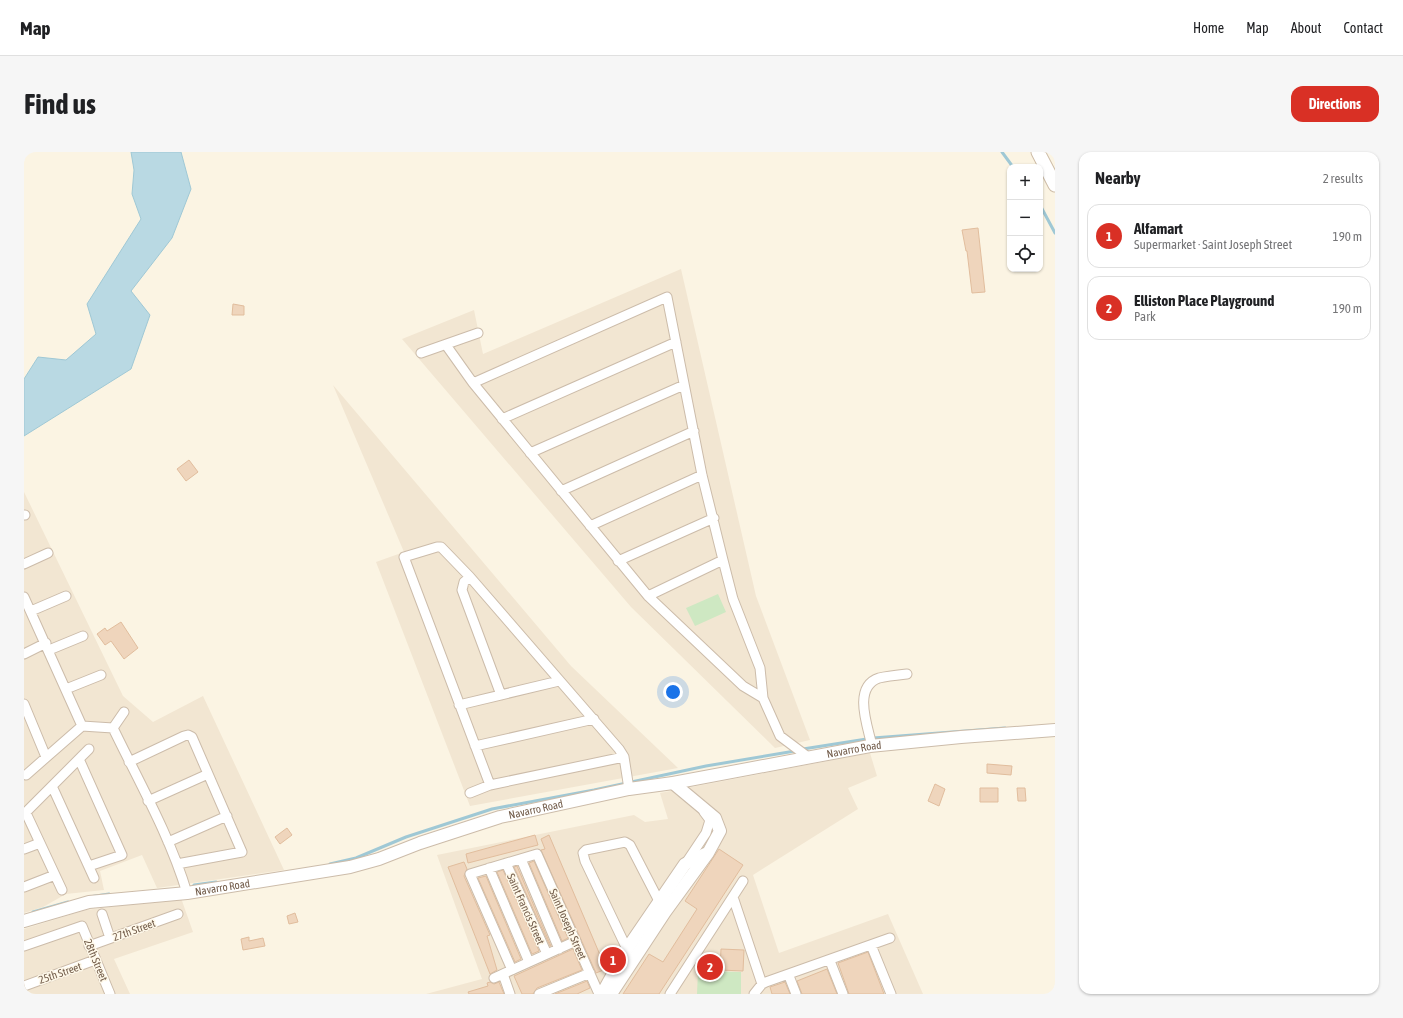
<!DOCTYPE html>
<html lang="en">
<head>
<meta charset="utf-8">
<style>
	:root { --surface:#fff; --page:#f6f6f6; --text:#202124; --muted:#757577; --line:#e0e0e0; --accent:#d93025 }
	body { margin:0; font-family:"Asap Condensed",sans-serif; background:var(--page); color:var(--text) }
	.controls { position:absolute; right:12px; top:12px; display:grid; overflow:hidden; border-radius:8px; box-shadow:0 1px 3px #0004 }
	.controls button { width:36px; height:36px; display:grid; place-items:center; padding:0; border:0; border-bottom:1px solid var(--line); background:var(--surface); color:var(--text); font:20px sans-serif }
	.you { position:absolute; left:649px; top:540px; width:14px; height:14px; margin:-10px; border:3px solid #fff; border-radius:50%; background:#1a73e8; box-shadow:0 0 0 6px #1a73e833 }
	.badge { display:grid; place-items:center; width:26px; height:26px; border-radius:50%; background:var(--accent); color:#fff; font-size:13px; font-weight:700 }
	.pin { position:absolute; translate:-50% -50%; border:2px solid #fff; box-shadow:0 1px 4px #0006 }
	.list { margin:0; padding:0; list-style:none }
	h2 { display:flex; justify-content:space-between; align-items:center; height:52px; margin:0; padding:0 16px; font-size:17px }
	h2 small { font-size:13px; font-weight:400; color:var(--muted) }
	.list li { display:grid; grid-template-columns:26px 1fr auto; gap:12px; align-items:center; box-sizing:border-box; height:64px; margin:0 8px 8px; padding:0 8px; border:1px solid var(--line); border-radius:12px }
	.list b { display:block; font-size:15px; white-space:nowrap }
	.list p { margin:0; font-size:13px; white-space:nowrap; color:var(--muted) }
	.list em { font-size:13px; font-style:normal; color:var(--muted) }
	.icon { flex:none; width:22px; height:22px; fill:none; stroke:currentColor; stroke-width:2; stroke-linecap:round; stroke-linejoin:round }
	.map { position:relative; flex:none; width:1031px; height:842px; overflow:hidden; border-radius:12px }
	header { display:flex; align-items:center; gap:24px; box-sizing:border-box; height:56px; padding:0 20px; background:var(--surface); border-bottom:1px solid var(--line) }
	header strong { font-size:19px }
	nav { display:flex; gap:22px; margin-inline-start:auto; font-size:14px }
	.intro { display:flex; align-items:center; justify-content:space-between; box-sizing:border-box; height:96px; padding:0 24px }
	h1 { margin:0; font-size:28px }
	.button { padding:10px 18px; border-radius:12px; background:var(--accent); color:#fff; font-size:14px; font-weight:700 }
	main { display:flex; gap:24px; padding:0 24px }
	aside { flex:1; background:var(--surface); border-radius:12px; box-shadow:0 1px 3px #0004 }
	.map>svg:first-child { display:block }
</style>
</head>
<body>
<header>
<strong>Map</strong>
<nav><a>Home</a><a>Map</a><a>About</a><a>Contact</a></nav>
</header>
<div class="intro"><h1>Find us</h1><a class="button">Directions</a></div>
<main>
<div class="map">
<svg width="1031" height="842" viewBox="0 0 1031 842">
	<rect width="100%" height="100%" fill="#fbf4e3"/>
	<path fill="#f2e6d2" d="M657,117L732,444L786,588L751,596L607,455L378,187L450,158L459,202Z
		M309,233L547,514L654,616L446,654L352,410L380,400Z
		M0,340L99,544L129,570L179,544L260,718L133,736L118,703L76,719L80,738L42,742L19,755L0,761Z
		M846,601L853,624L824,636L834,657L729,723L755,801L864,762L899,842H402L458,827L413,703L610,663L621,670L644,667L636,641Z
		M157,746L169,780L90,807L106,842H0V777L62,758Z"/>
	<path fill="#cee8c2" d="M694,442L702,460L671,474L662,456Z
		M674,819L717,820V842H673Z"/>
	<path fill="#b9d9e3" stroke="#9fc8d5" d="M107,0H157L167,37L148,86L107,139L126,163L107,217L0,284V227L14,205L42,208L72,182L63,152L117,67L108,42L110,18Z"/>
	<g fill="none" stroke-linecap="round" stroke-linejoin="round">
		<path stroke="#9fc8d5" stroke-width="3" d="M978,0L989,15
			M1016,53L1031,81
			M779,597L849,586L981,576
			M306,712L332,706L382,685L468,657L570,638L682,614L771,599
			M170,733L192,730
			M65,745L85,742
			M9,760L44,750"/>
	</g>
	<path fill="#efd5bc" stroke="#e1bd9d" d="M954,76L961,140L948,141L943,99H942L938,78Z
		M209,152L220,154V163H208Z
		M165,308L174,320L162,329L153,317Z
		M97,470L114,496L100,507L87,489L81,493L73,482L81,476L83,479Z
		M963,612L988,614L987,623L963,621Z
		M911,632L921,637L915,654L904,649Z
		M956,636H974V650H956Z
		M993,636H1001L1002,649H994Z
		M263,676L268,683L256,692L251,685Z
		M511,683L514,693L444,711L442,702Z
		M525,683L582,817L572,821L517,698L521,697L517,687Z
		M695,697L719,713L635,842H599L625,802L639,810L673,757L661,749Z
		M510,709L544,786L538,789L505,711Z
		M440,710L443,717L440,724L466,783L463,784L473,818L466,822L424,715Z
		M493,714L527,794H526L490,715Z
		M479,718L515,799L508,802L473,720Z
		M462,724L497,807L491,810L454,726Z
		M271,761L274,770L265,772L263,764Z
		M225,785V789L239,786L241,794L219,798L217,787Z
		M549,797L558,818L513,836L509,842H498L490,824Z
		M697,797L720,798L719,819L696,818Z
		M844,800L860,842H825L814,811Z
		M803,817L813,842H778L773,829Z
		M563,829L566,836L553,842H531Z
		M466,830L470,832L475,830L480,842H445L444,840L464,834L463,831Z
		M761,830L766,842H748L746,835Z"/>
	<g fill="none" stroke-linecap="round" stroke-linejoin="round">
		<g stroke="#ccbcaa" stroke-width="11">
			<path id="minor" d="M422,193L449,231L624,444L719,534L739,546
				M397,201L454,181
				M449,231L643,145L678,323L699,408L709,447L736,516L739,546L756,584L784,605
				M478,267L652,190
				M506,301L660,233
				M537,339L670,279
				M0,363H1
				M566,374L678,323
				M594,409L690,366
				M0,412L24,401
				M446,425L440,430L438,438L477,543
				M624,444L699,408
				M0,445L58,574L89,576C115,630 146,684 163,741
				M7,459L42,444
				M25,498L59,484
				M0,502L22,491
				M42,537L77,523
				M0,552L22,605
				M435,553L535,529
				M89,576L100,560
				M451,594L570,567
				M848,594C844,575 828,535 855,526C864,524 874,523 883,522
				M55,607L98,703L65,714
				M105,610L160,584L164,583L168,585L218,700L153,712
				M2,623L58,574
				M466,633L380,405L413,395H417L446,425L595,597L600,605L605,637
				M28,634L70,726
				M446,641L466,633L600,605
				M124,649L184,622
				M2,661L38,738
				M0,662L65,597
				M144,690L203,664
				M0,697L16,691
				M497,707L535,797
				M482,711L523,802
				M662,711L682,681L686,668L680,660
				M465,716L505,810
				M0,735L31,723
				M709,745L738,832
				M78,762L86,786
				M847,793L867,842
				M0,794L58,774L86,842
				M65,794L154,762
				M603,797L561,709L559,701L562,698L601,690L606,693L637,753
				M806,809L819,842
				M488,818L446,722L513,702L575,842
				M479,822L486,842
				M765,824L772,842
				M470,826L552,789
				M0,834L71,808
				M515,842L566,821
				M646,842L719,729
				M730,842L738,832L742,830L866,786"/>
		</g>
		<g stroke="#ccbcaa" stroke-width="14">
			<g id="tertiary">
				<path id="s1" d="M0,769L65,750L163,741L326,715L355,707L396,691L476,665L605,637L649,631L846,594L937,585L1031,578"/>
				<path d="M578,842L603,797L661,712L681,702"/>
				<path d="M587,842L641,760L684,701L696,679L691,666L649,631"/>
			</g>
		</g>
		<g stroke="#cebda8" stroke-width="15">
			<path id="secondary" d="M1014,0L1031,33"/>
		</g>
		<use href="#minor" stroke="#fff" stroke-width="9"/>
		<use href="#tertiary" stroke="#fff" stroke-width="12"/>
		<use href="#secondary" stroke="#fff" stroke-width="13"/>
	</g>
	<g text-anchor="middle" dominant-baseline="central" stroke-width="3" stroke-linejoin="round" paint-order="stroke">
		<g font-size="11" fill="#725c4a" stroke="#fef8e9">
			<text stroke="none"><textPath href="#s1" startOffset="850">Navarro Road</textPath></text>
			<text stroke="none"><textPath href="#s1" startOffset="526">Navarro Road</textPath></text>
			<text stroke="none"><textPath href="#s1" startOffset="202">Navarro Road</textPath></text>
			<text transform="translate(502 757) rotate(66)">Saint Francis Street</text>
			<text transform="translate(544 772) rotate(66)">Saint Joseph Street</text>
			<text transform="translate(110 778) rotate(-20)">27th Street</text>
			<text transform="translate(72 808) rotate(67)">28th Street</text>
			<text transform="translate(36 821) rotate(-19)">25th Street</text>
		</g>
	</g>
</svg>
<div class="controls">
<button>+</button>
<button>−</button>
<button><svg class="icon" aria-label="locate" viewBox="0 0 24 24"><circle cx="12" cy="12" r="6"/><path d="M12 2v4M12 18v4M2 12h4M18 12h4"/></svg></button>
</div>
<div class="you"></div>
<div class="pin badge" style="left:589px;top:808px">1</div>
<div class="pin badge" style="left:686px;top:815px">2</div>
</div>
<aside>
<h2>Nearby<small>2 results</small></h2>
<ul class="list">
<li><span class="badge">1</span><div><b>Alfamart</b><p>Supermarket · Saint Joseph Street</p></div><em>190 m</em></li>
<li><span class="badge">2</span><div><b>Elliston Place Playground</b><p>Park</p></div><em>190 m</em></li>
</ul>
</aside>
</main>
</body>
</html>
